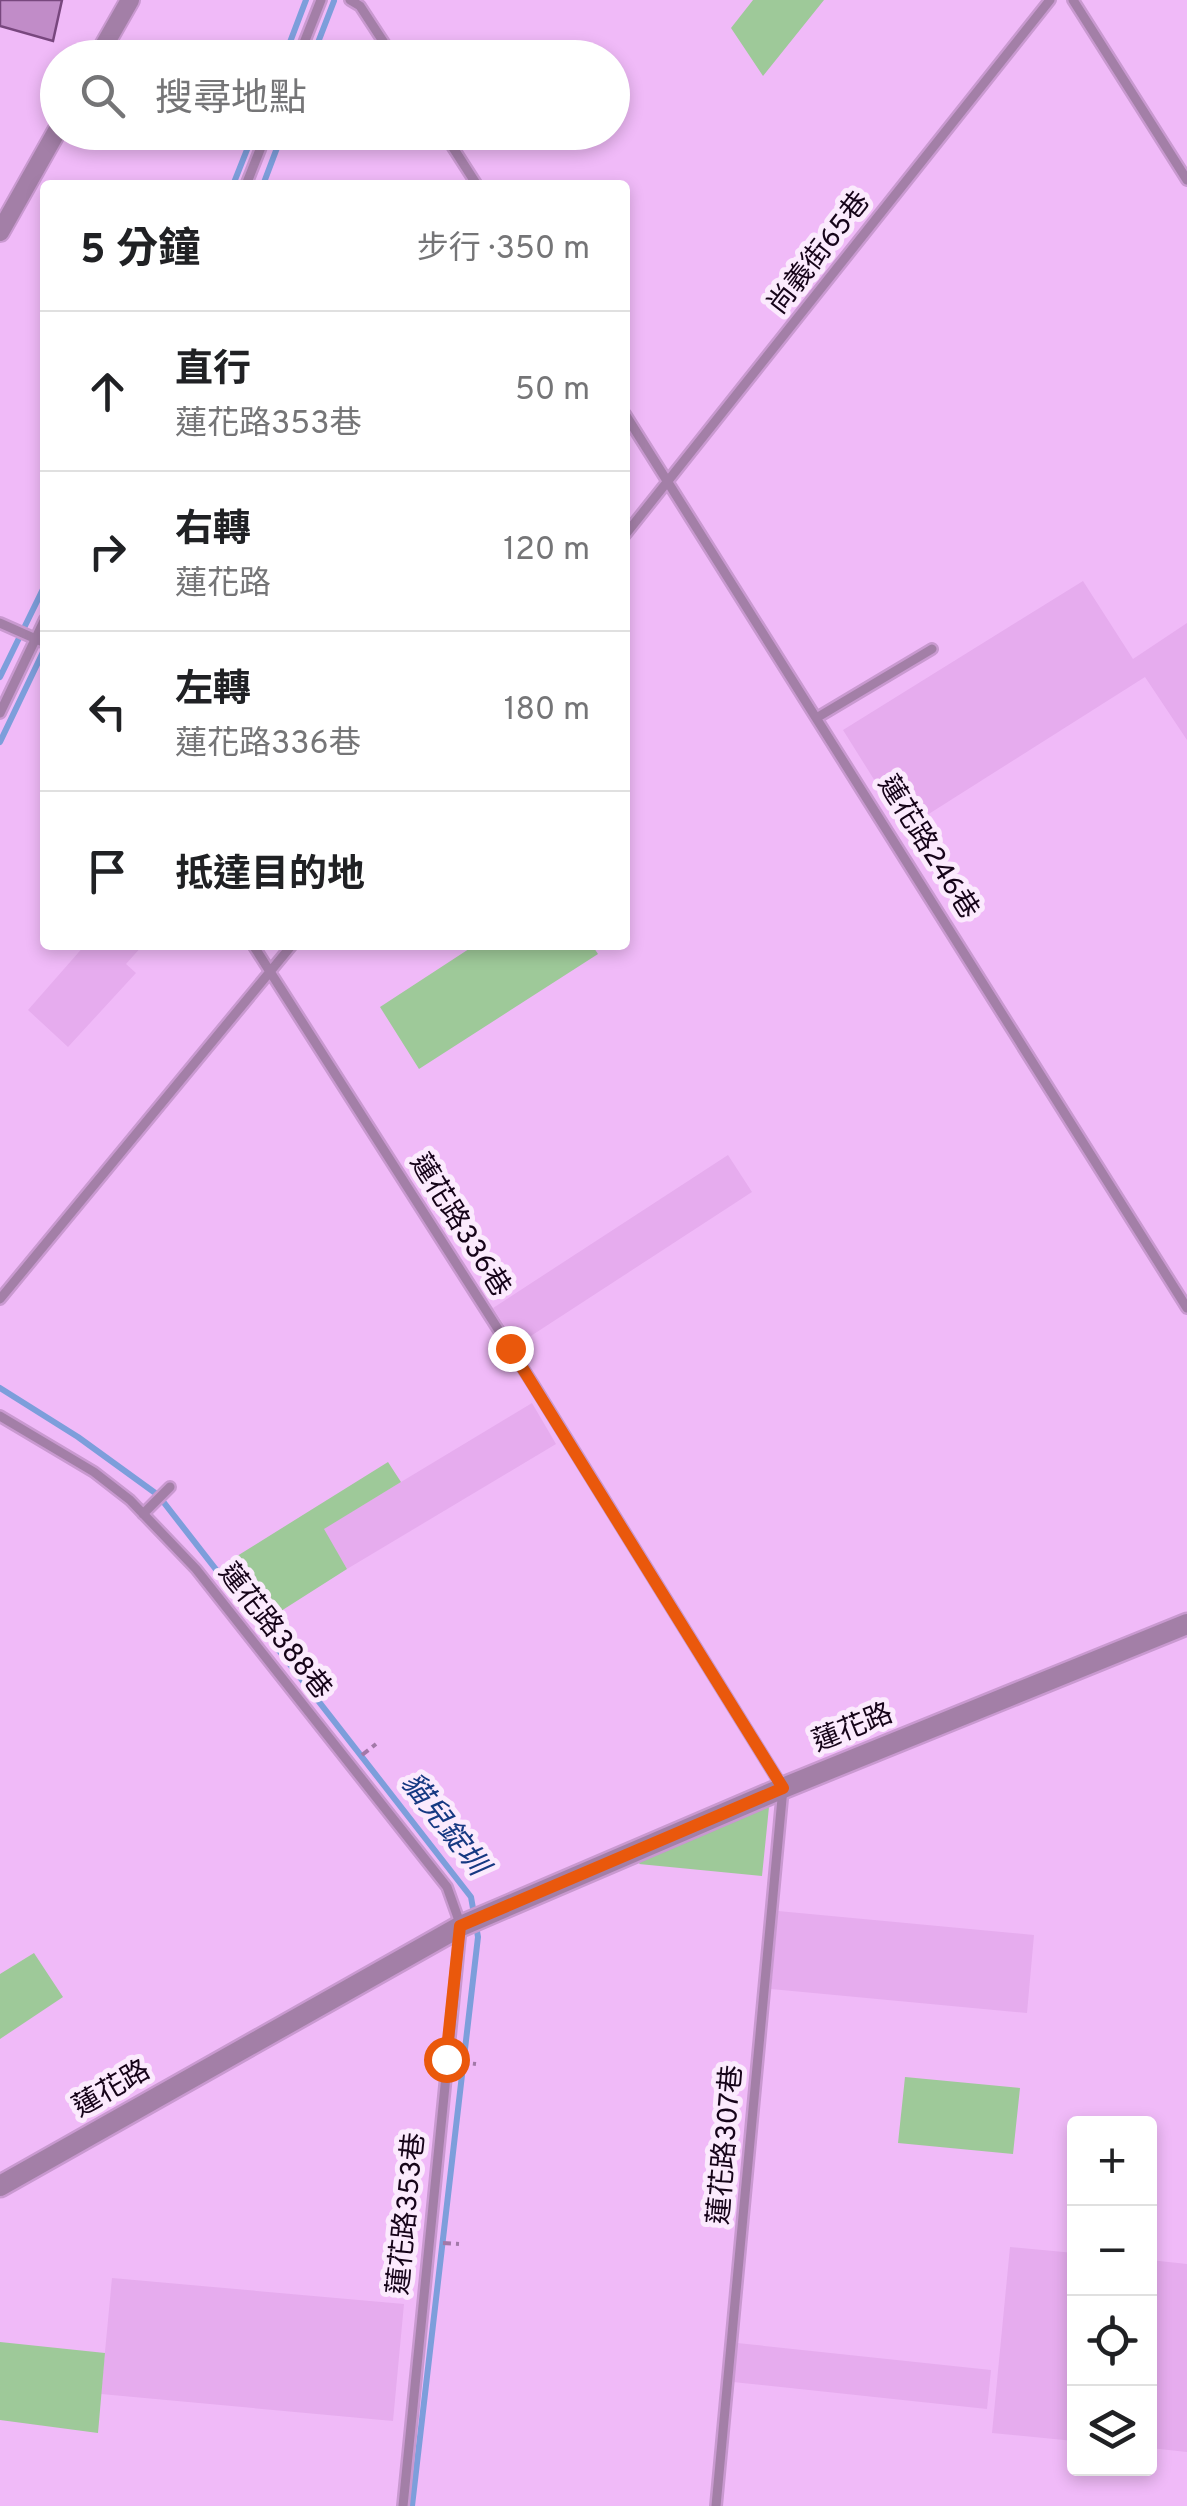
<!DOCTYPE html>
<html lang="zh-TW">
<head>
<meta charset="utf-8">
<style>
	:root { --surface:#fff; --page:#f2f2f2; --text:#202124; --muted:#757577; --line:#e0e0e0 }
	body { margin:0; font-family:Overpass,"Noto Sans TC",sans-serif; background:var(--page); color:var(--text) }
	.controls { position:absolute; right:30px; bottom:30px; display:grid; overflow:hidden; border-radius:10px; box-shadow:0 5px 15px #0003 }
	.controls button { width:90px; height:90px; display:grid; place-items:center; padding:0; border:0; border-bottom:2px solid var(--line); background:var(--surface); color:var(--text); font:50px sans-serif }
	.stop { position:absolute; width:30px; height:30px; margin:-22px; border:8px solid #ea580c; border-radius:50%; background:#fff }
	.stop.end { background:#ea580c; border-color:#fff; box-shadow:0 2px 10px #0008 }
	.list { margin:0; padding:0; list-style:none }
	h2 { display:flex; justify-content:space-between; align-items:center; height:130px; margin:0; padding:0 40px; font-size:42px }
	h2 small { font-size:32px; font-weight:400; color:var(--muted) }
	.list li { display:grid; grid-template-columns:65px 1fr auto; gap:30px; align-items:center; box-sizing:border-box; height:160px; padding:0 40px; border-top:2px solid var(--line) }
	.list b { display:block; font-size:38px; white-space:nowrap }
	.list p { margin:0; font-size:32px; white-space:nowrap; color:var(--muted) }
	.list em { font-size:32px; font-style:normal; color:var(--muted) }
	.icon { flex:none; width:55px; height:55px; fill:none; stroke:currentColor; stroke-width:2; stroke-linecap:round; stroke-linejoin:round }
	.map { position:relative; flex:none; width:1187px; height:2506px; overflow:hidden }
	.search { position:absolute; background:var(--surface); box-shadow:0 5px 15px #0003; left:40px; top:40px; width:590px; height:110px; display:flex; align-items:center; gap:25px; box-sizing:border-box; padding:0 35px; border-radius:55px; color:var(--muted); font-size:38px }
	.panel { position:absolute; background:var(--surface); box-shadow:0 5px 15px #0003; left:40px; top:180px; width:590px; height:770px; border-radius:10px }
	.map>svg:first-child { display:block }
</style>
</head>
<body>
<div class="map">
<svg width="1187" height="2506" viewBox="0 0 1187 2506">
	<rect width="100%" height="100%" fill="#f0baf8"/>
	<path fill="#e6acee" d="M1083,581L1133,659L1187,623V740L1145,677L905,829L843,730Z
		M85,945H143L126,964L136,973L68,1047L28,1010Z
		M728,1155L752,1192L517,1345L493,1308Z
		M532,1403L556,1444L347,1569L323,1529Z
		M778,1911L1034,1935L1027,2013L771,1989Z
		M1010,2247L1074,2253V2441L992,2433Z
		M1150,2260L1187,2264V2452L1150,2448Z
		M112,2278L404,2304L393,2421L101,2394Z
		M737,2343L991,2370L987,2409L733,2382Z"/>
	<path fill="#9ec999" d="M753,0H824L763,76L731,28Z
		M475,945H592L598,954L419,1069L380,1007Z
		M388,1462L401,1482L324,1529L347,1569L270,1618L229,1561Z
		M769,1807L762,1876L639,1864L644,1857Z
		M34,1953L63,1997L0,2039V1974Z
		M905,2077L1020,2088L1013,2154L898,2143Z
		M0,2342L105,2353L98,2433L0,2420Z"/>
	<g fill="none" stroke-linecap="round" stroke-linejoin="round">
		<path stroke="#7d9edb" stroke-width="6" d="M284,58L306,0
			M312,58L334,1
			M233,185L254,132
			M263,185L283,132
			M0,677L45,585
			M0,742L44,650
			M0,1388L78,1437L158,1495L471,1897L478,1937L412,2506"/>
	</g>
	<path fill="#c18cc8" stroke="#78477e" stroke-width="2.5" d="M0,0H62L53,41L0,26Z"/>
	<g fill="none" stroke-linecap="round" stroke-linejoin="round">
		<g stroke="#c999d0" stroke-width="14">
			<path id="service" d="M350,0L360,6L394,58
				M1073,0L1187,180
				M298,58L321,0
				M443,132L477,185
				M246,185L267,132
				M625,414L1187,1308
				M625,535L1050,0
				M0,623L45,643
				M0,713L45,619
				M818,717L932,649
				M253,945L533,1384L783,1788L716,2506
				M0,1299L292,945
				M0,1416L94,1472L130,1500L196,1569L447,1887L461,1926L403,2506
				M143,1514L170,1487"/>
		</g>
		<g stroke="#c999d0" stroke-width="22">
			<path id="minor" d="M97,58L130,0
				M0,232L58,129"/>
		</g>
		<g stroke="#c999d0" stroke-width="25">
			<path id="tertiary" d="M0,2186L461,1926L783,1788L1187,1624"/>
		</g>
		<path stroke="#a279a8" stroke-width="4" stroke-dasharray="8 5" stroke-linecap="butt" d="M232,1591L244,1584
			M291,1665L304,1657
			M362,1755L376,1744
			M460,2062L476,2064
			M443,2243L459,2244"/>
		<use href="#service" stroke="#a37fa7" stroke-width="9"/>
		<use href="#minor" stroke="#a37fa7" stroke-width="18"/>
		<use href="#tertiary" stroke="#a37fa7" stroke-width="20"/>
	</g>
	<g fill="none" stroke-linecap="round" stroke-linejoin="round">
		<path stroke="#ea580c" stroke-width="12" d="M446,2059L460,1926L783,1788L510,1348"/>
	</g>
	<g text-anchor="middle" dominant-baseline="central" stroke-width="10" stroke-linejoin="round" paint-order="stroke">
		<g font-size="28" fill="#160419" stroke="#fbeafd">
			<text transform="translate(820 254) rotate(-52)">尚義街65巷</text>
			<text transform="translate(927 848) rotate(58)">蓮花路246巷</text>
			<text transform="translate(459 1226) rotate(58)">蓮花路336巷</text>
			<text transform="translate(274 1632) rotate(52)">蓮花路388巷</text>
			<text transform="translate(853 1729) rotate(-22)">蓮花路</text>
			<text transform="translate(112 2090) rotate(-30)">蓮花路</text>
			<text transform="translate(727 2145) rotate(-85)">蓮花路307巷</text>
			<text transform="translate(408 2214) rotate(-84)">蓮花路353巷</text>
		</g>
		<g font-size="30" font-style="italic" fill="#163982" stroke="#fbeafd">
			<text transform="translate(443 1825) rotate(52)">貓兒錠圳</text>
		</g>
	</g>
</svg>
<div class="controls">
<button>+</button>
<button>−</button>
<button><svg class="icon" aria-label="locate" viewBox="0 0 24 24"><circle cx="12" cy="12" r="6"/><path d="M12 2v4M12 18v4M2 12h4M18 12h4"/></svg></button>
<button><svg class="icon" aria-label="layers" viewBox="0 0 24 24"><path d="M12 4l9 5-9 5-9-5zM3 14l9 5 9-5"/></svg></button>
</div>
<div class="stop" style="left:446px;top:2059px"></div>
<div class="stop end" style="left:510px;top:1348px"></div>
<div class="search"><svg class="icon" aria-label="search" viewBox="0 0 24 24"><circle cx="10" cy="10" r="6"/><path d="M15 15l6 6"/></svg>搜尋地點</div>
<section class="panel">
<h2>5 分鐘<small>步行 · 350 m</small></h2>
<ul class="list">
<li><svg class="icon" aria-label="ahead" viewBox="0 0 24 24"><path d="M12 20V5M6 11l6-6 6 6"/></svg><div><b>直行</b><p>蓮花路353巷</p></div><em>50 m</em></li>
<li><svg class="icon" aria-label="right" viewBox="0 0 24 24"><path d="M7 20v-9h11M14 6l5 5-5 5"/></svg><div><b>右轉</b><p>蓮花路</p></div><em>120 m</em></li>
<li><svg class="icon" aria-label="left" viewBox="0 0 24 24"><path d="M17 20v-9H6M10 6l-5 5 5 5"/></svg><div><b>左轉</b><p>蓮花路336巷</p></div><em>180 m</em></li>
<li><svg class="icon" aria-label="arrive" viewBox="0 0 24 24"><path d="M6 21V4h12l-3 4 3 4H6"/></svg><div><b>抵達目的地</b></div></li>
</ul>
</section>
</div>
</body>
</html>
